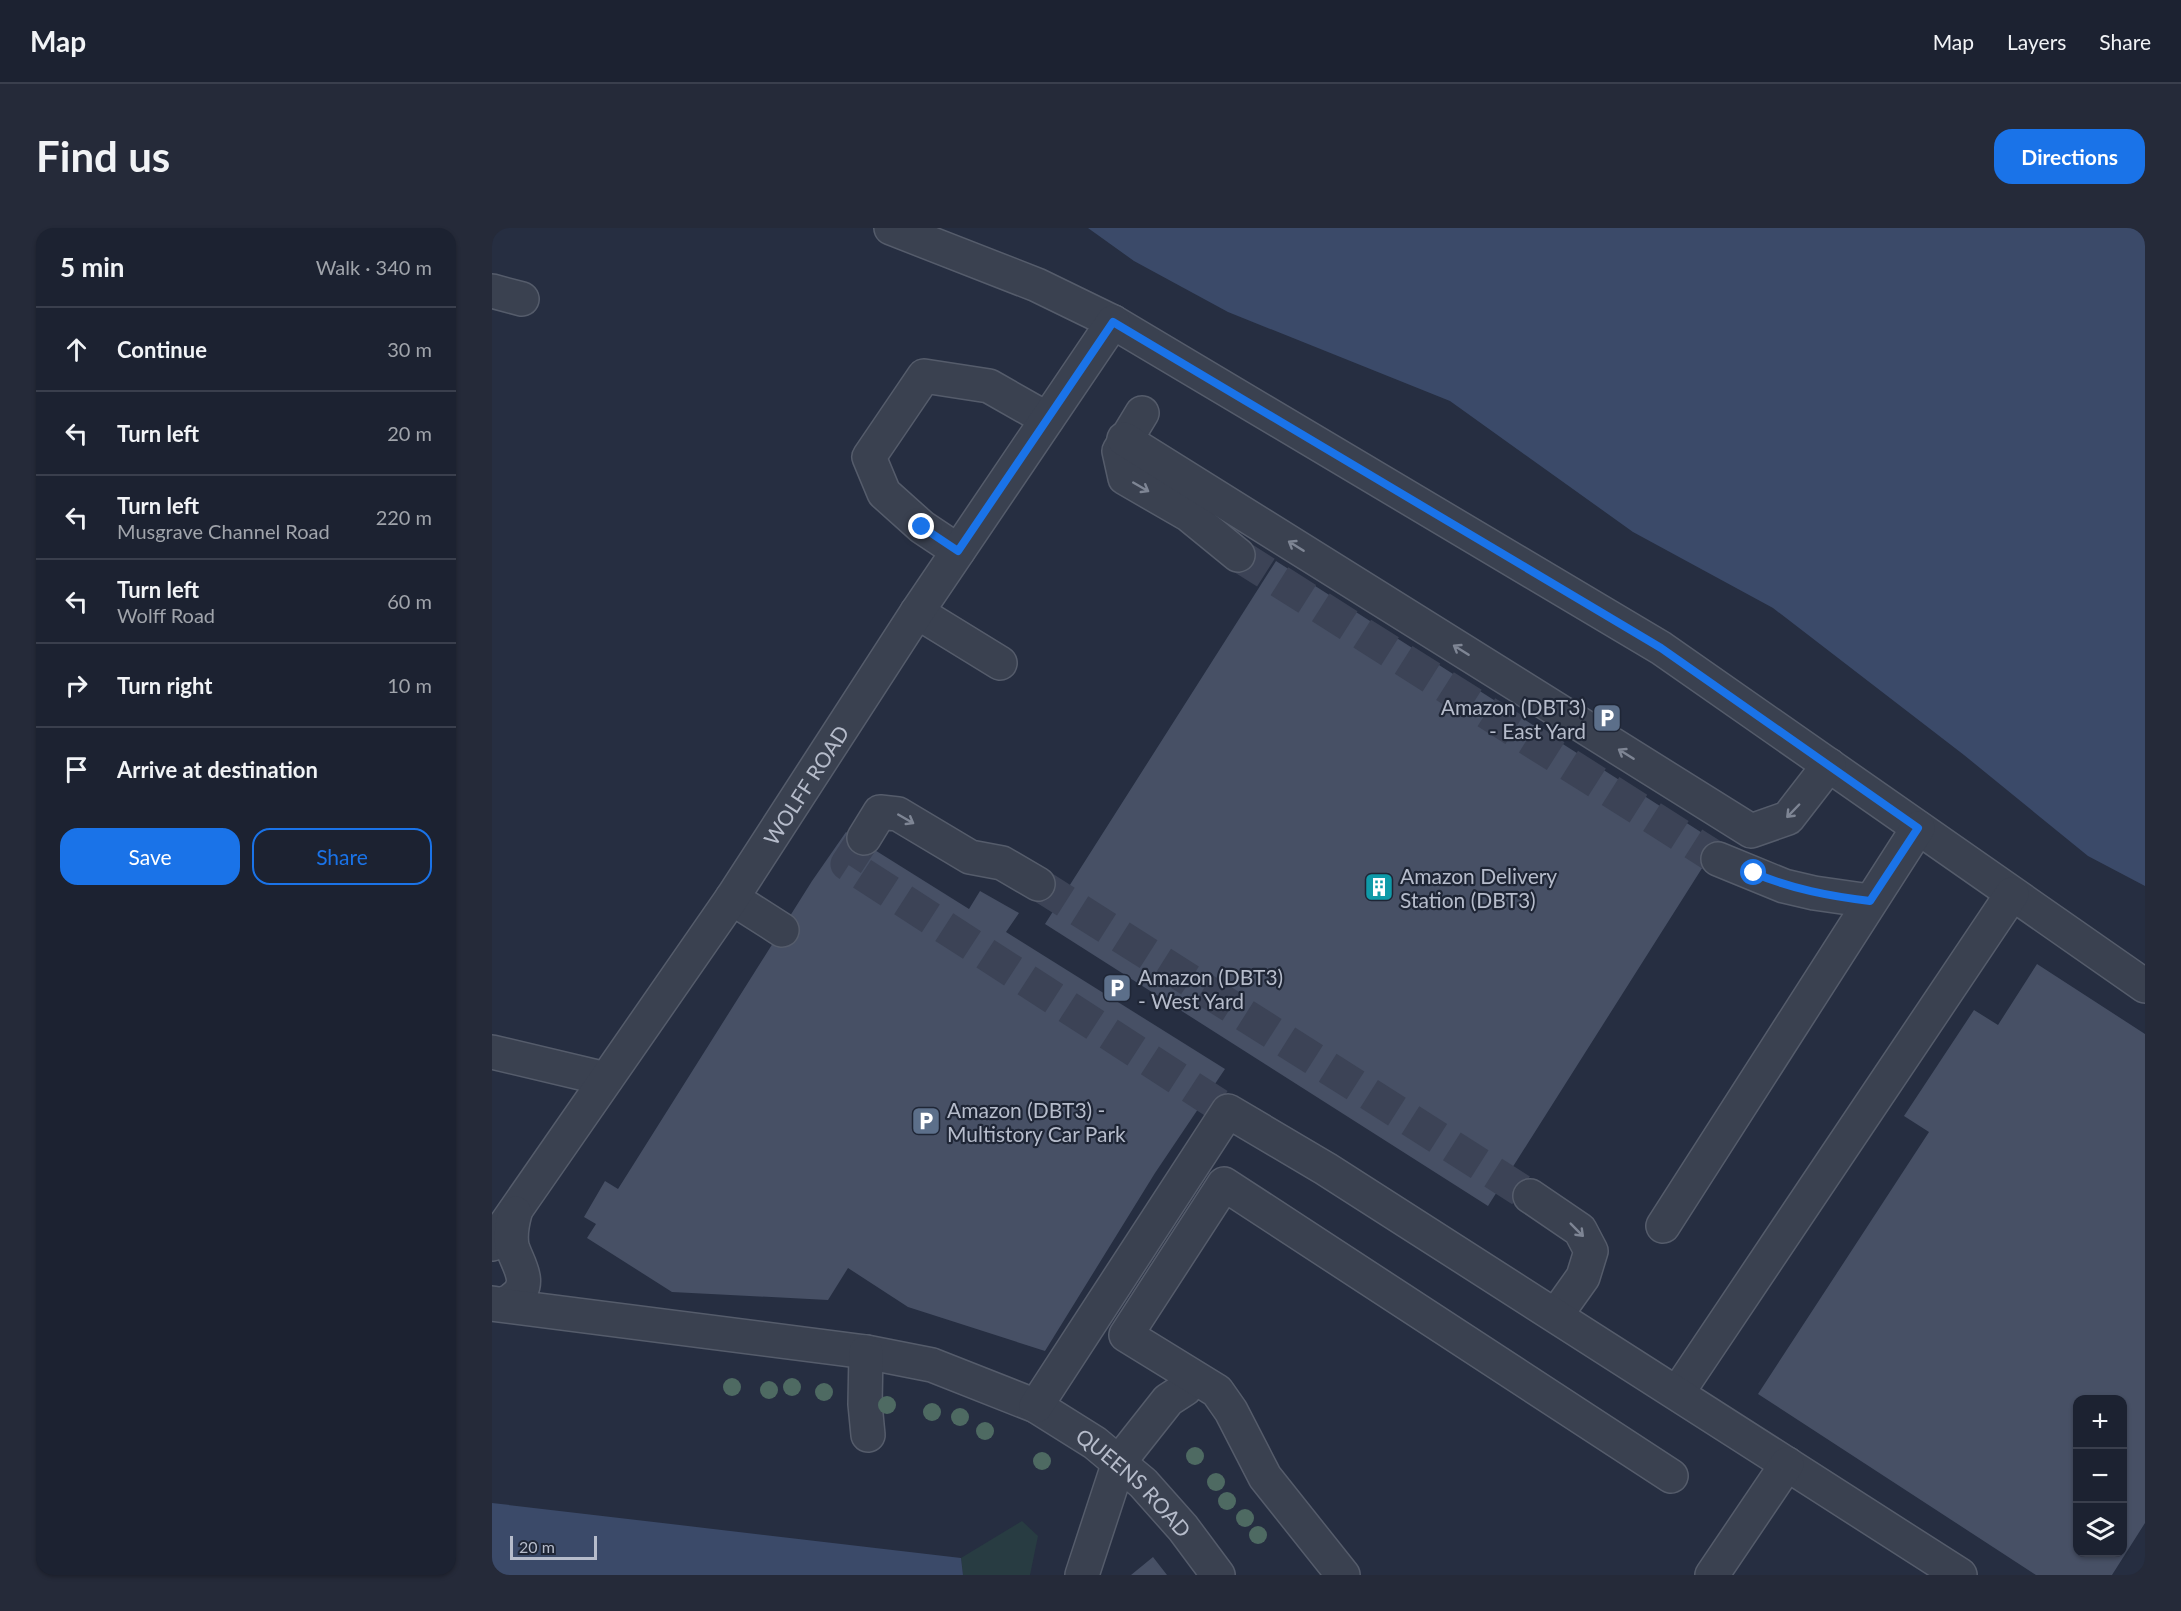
<!DOCTYPE html>
<html lang="en">
<head>
<meta charset="utf-8">
<style>
	:root { --surface:#1c2231; --page:#252a39; --text:#f1f3f6; --muted:#a0a4ab; --line:#3a3f4d; --accent:#1a73e8 }
	body { margin:0; font-family:Lato,sans-serif; background:var(--page); color:var(--text) }
	.controls { position:absolute; right:18px; bottom:18px; display:grid; overflow:hidden; border-radius:12px; box-shadow:0 2px 4px #0004 }
	.controls button { width:54px; height:54px; display:grid; place-items:center; padding:0; border:0; border-bottom:2px solid var(--line); background:var(--surface); color:var(--text); font:30px sans-serif }
	.scale { position:absolute; left:18px; bottom:15px; width:87px; box-sizing:border-box; padding-left:6px; border:3px solid #b6bccb; border-top:0; font-size:16px; line-height:21px; white-space:nowrap; color:#b6bccb; -webkit-text-stroke:4px #1f2636; paint-order:stroke }
	.stop { position:absolute; width:18px; height:18px; margin:-14px; border:4px solid #1a73e8; border-radius:50%; background:#fff }
	.stop.end { background:#1a73e8; border-color:#fff; box-shadow:0 2px 6px #0008 }
	.list { margin:0; padding:0; list-style:none }
	h2 { display:flex; justify-content:space-between; align-items:center; height:78px; margin:0; padding:0 24px; font-size:26px }
	h2 small { font-size:20px; font-weight:400; color:var(--muted) }
	.list li { display:grid; grid-template-columns:39px 1fr auto; gap:18px; align-items:center; box-sizing:border-box; height:84px; padding:0 24px; border-top:2px solid var(--line) }
	.list b { display:block; font-size:22px; white-space:nowrap }
	.list p { margin:0; font-size:20px; white-space:nowrap; color:var(--muted) }
	.list em { font-size:20px; font-style:normal; color:var(--muted) }
	.actions { display:flex; gap:12px; padding:18px 24px }
	.actions a { flex:1; padding:14px 0; border:2px solid var(--accent); border-radius:18px; text-align:center; font-size:21px; color:var(--accent) }
	.actions .main { background:var(--accent); color:#fff }
	.icon { flex:none; width:33px; height:33px; fill:none; stroke:currentColor; stroke-width:2; stroke-linecap:round; stroke-linejoin:round }
	.map { position:relative; flex:none; width:1653px; height:1347px; overflow:hidden; border-radius:18px }
	header { display:flex; align-items:center; gap:36px; box-sizing:border-box; height:84px; padding:0 30px; background:var(--surface); border-bottom:2px solid var(--line) }
	header strong { font-size:28px }
	nav { display:flex; gap:33px; margin-inline-start:auto; font-size:21px }
	.intro { display:flex; align-items:center; justify-content:space-between; box-sizing:border-box; height:144px; padding:0 36px }
	h1 { margin:0; font-size:42px }
	.button { padding:15px 27px; border-radius:18px; background:var(--accent); color:#fff; font-size:21px; font-weight:700 }
	main { display:flex; gap:36px; padding:0 36px }
	aside { flex:1; background:var(--surface); border-radius:18px; box-shadow:0 2px 4px #0004 }
	.map>svg:first-child { display:block }
</style>
</head>
<body>
<header>
<strong>Map</strong>
<nav><a>Map</a><a>Layers</a><a>Share</a></nav>
</header>
<div class="intro"><h1>Find us</h1><a class="button">Directions</a></div>
<main>
<aside>
<h2>5 min<small>Walk · 340 m</small></h2>
<ul class="list">
<li><svg class="icon" aria-label="ahead" viewBox="0 0 24 24"><path d="M12 20V5M6 11l6-6 6 6"/></svg><div><b>Continue</b></div><em>30 m</em></li>
<li><svg class="icon" aria-label="left" viewBox="0 0 24 24"><path d="M17 20v-9H6M10 6l-5 5 5 5"/></svg><div><b>Turn left</b></div><em>20 m</em></li>
<li><svg class="icon" aria-label="left" viewBox="0 0 24 24"><path d="M17 20v-9H6M10 6l-5 5 5 5"/></svg><div><b>Turn left</b><p>Musgrave Channel Road</p></div><em>220 m</em></li>
<li><svg class="icon" aria-label="left" viewBox="0 0 24 24"><path d="M17 20v-9H6M10 6l-5 5 5 5"/></svg><div><b>Turn left</b><p>Wolff Road</p></div><em>60 m</em></li>
<li><svg class="icon" aria-label="right" viewBox="0 0 24 24"><path d="M7 20v-9h11M14 6l5 5-5 5"/></svg><div><b>Turn right</b></div><em>10 m</em></li>
<li><svg class="icon" aria-label="arrive" viewBox="0 0 24 24"><path d="M6 21V4h12l-3 4 3 4H6"/></svg><div><b>Arrive at destination</b></div></li>
</ul>
<div class="actions"><a class="main">Save</a><a>Share</a></div>
</aside>
<div class="map">
<svg width="1653" height="1347" viewBox="0 0 1653 1347">
	<rect width="100%" height="100%" fill="#262e41"/>
	<path fill="#283c42" d="M530,1293L546,1308L538,1347H471L469,1330Z"/>
	<path fill="#3b4a69" d="M596,0H1653V658L1596,628L1472,527L1281,380L1141,304L958,173L736,84L642,33Z
		M0,1275L469,1330L471,1347H0Z"/>
	<path fill="#475065" fill-rule="evenodd" d="M784,333L1226,615L996,978L553,696Z
		M354,604L477,681L488,663L527,685L514,704L733,841L663,945L553,1123L416,1079L356,1040L336,1072L180,1064L95,1010L104,996L92,989L113,953L126,961L320,653Z
		M1545,736L1653,806V1295L1620,1347H1544L1266,1166L1437,904L1412,888L1482,782L1506,797ZM1586,1172H1630V1324H1586Z
		M661,1329L675,1347H639Z"/>
	<g fill="none" stroke-linecap="round" stroke-linejoin="round">
		<path stroke="#3c4356" stroke-width="33" stroke-dasharray="33 16" stroke-linecap="butt" d="M746,327L1226,631
			M372,610L355,636L736,883
			M546,656L1038,968"/>
		<g stroke="#555c6b" stroke-width="36">
			<g id="minor">
				<path d="M399,0L545,57L621,94L1169,420L1653,758"/>
				<path d="M0,63L30,71"/>
				<path d="M650,185L627,223L633,250L697,287L746,327"/>
				<path d="M632,211L1259,603L1296,590L1337,537"/>
				<path d="M466,323L430,299L392,265L377,229L432,148L497,158L555,191"/>
				<path d="M425,384L508,435"/>
				<path d="M372,610L388,584L406,586L478,629L510,635L546,656"/>
				<path d="M1226,631L1292,658L1322,665L1378,673"/>
				<path d="M240,670L290,702"/>
				<path d="M0,824L114,851"/>
				<path d="M1038,968L1088,1002L1099,1023L1091,1049L1064,1087"/>
				<path d="M1171,998L1426,600"/>
				<path id="s1" d="M0,1016L240,670L425,384L621,94"/>
				<path d="M0,1075C8,1077 16,1076 22,1070C42,1055 25,1036 20,1018C18,1007 20,996 23,985"/>
				<path id="s2" d="M0,1076L374,1124L440,1137L544,1178L603,1215L651,1255L691,1300L726,1347"/>
				<path d="M374,1124L373,1176L376,1207"/>
				<path d="M1186,1164L1520,666"/>
				<path d="M544,1178L736,883L834,941L1468,1347"/>
				<path d="M590,1347L627,1234L676,1172L693,1161"/>
				<path d="M851,1347L773,1249L739,1183L725,1163L634,1107L732,956L1179,1248"/>
				<path d="M1220,1347L1295,1236"/>
			</g>
		</g>
		<use href="#minor" stroke="#3a4150" stroke-width="33"/>
	</g>
	<g fill="#4e6a62">
		<circle cx="240" cy="1159" r="9"/>
		<circle cx="300" cy="1159" r="9"/>
		<circle cx="277" cy="1162" r="9"/>
		<circle cx="332" cy="1164" r="9"/>
		<circle cx="395" cy="1177" r="9"/>
		<circle cx="440" cy="1184" r="9"/>
		<circle cx="468" cy="1189" r="9"/>
		<circle cx="493" cy="1203" r="9"/>
		<circle cx="703" cy="1228" r="9"/>
		<circle cx="550" cy="1233" r="9"/>
		<circle cx="724" cy="1254" r="9"/>
		<circle cx="735" cy="1273" r="9"/>
		<circle cx="753" cy="1290" r="9"/>
		<circle cx="766" cy="1307" r="9"/>
	</g>
	<defs><path id="oneway-shaft" d="M-6 0H5M1.5-3L5.5 0L1.5 3" fill="none" stroke-width="1.6" stroke-linecap="round" stroke-linejoin="round" transform="scale(1.5)"/></defs>
	<g stroke="#7e8594">
		<use href="#oneway-shaft" transform="translate(649 259) rotate(30)"/>
		<use href="#oneway-shaft" transform="translate(804 318) rotate(-148)"/>
		<use href="#oneway-shaft" transform="translate(969 422) rotate(-148)"/>
		<use href="#oneway-shaft" transform="translate(1134 526) rotate(-148)"/>
		<use href="#oneway-shaft" transform="translate(1301 583) rotate(134)"/>
		<use href="#oneway-shaft" transform="translate(414 591) rotate(30)"/>
		<use href="#oneway-shaft" transform="translate(1085 1002) rotate(45)"/>
	</g>
	<g fill="none" stroke-linecap="round" stroke-linejoin="round">
		<path stroke="#1a73e8" stroke-width="8" d="M430,299L466,323L621,94L1169,420L1426,600L1378,673C1337,668 1300,661 1262,645"/>
	</g>
	<defs>
		<g id="parking-square" transform="scale(1.5)"><rect x="-9" y="-9" width="18" height="18" rx="4" fill="#5c6f8a" stroke="#1f2636"/><path d="M-3.5-5.5H1a3.5 3.5 0 0 1 0 7H-1V5.5H-3.5ZM-1-3.4V-.6H.8a1.4 1.4 0 0 0 0-2.8Z" fill="#fff"/></g>
		<g id="building-square" transform="scale(1.5)"><rect x="-9" y="-9" width="18" height="18" rx="4" fill="#0f9aa8" stroke="#1f2636"/><path d="M-4-6H4V6H1V3H-1V6H-4ZM-2.5-4.3h1.7v1.8h-1.7ZM.8-4.3h1.7v1.8H.8ZM-2.5-1h1.7V.8h-1.7ZM.8-1h1.7V.8H.8Z" fill="#fff"/></g>
	</defs>
	<g fill-rule="evenodd">
		<use href="#parking-square" x="1115" y="490"/>
		<use href="#building-square" x="887" y="659"/>
		<use href="#parking-square" x="625" y="760"/>
		<use href="#parking-square" x="434" y="893"/>
	</g>
	<g text-anchor="middle" dominant-baseline="central" stroke-width="4.5" stroke-linejoin="round" paint-order="stroke">
		<g font-size="21" fill="#b6bccb" stroke="#1f2636" text-anchor="start">
			<text x="1094" y="478" text-anchor="end">Amazon (DBT3)<tspan x="1094" dy="24">- East Yard</tspan></text>
			<text x="908" y="647">Amazon Delivery<tspan x="908" dy="24">Station (DBT3)</tspan></text>
			<text x="646" y="748">Amazon (DBT3)<tspan x="646" dy="24">- West Yard</tspan></text>
			<text x="455" y="881">Amazon (DBT3) -<tspan x="455" dy="24">Multistory Car Park</tspan></text>
		</g>
		<g font-size="21" fill="#b6bccb" stroke="#1f2636">
			<text stroke="none"><textPath href="#s1" startOffset="556">WOLFF ROAD</textPath></text>
			<text stroke="none"><textPath href="#s2" startOffset="681">QUEENS ROAD</textPath></text>
		</g>
	</g>
</svg>
<div class="controls">
<button>+</button>
<button>−</button>
<button><svg class="icon" aria-label="layers" viewBox="0 0 24 24"><path d="M12 4l9 5-9 5-9-5zM3 14l9 5 9-5"/></svg></button>
</div>
<div class="scale">20 m</div>
<div class="stop" style="left:1262px;top:645px"></div>
<div class="stop end" style="left:430px;top:299px"></div>
</div>
</main>
</body>
</html>
